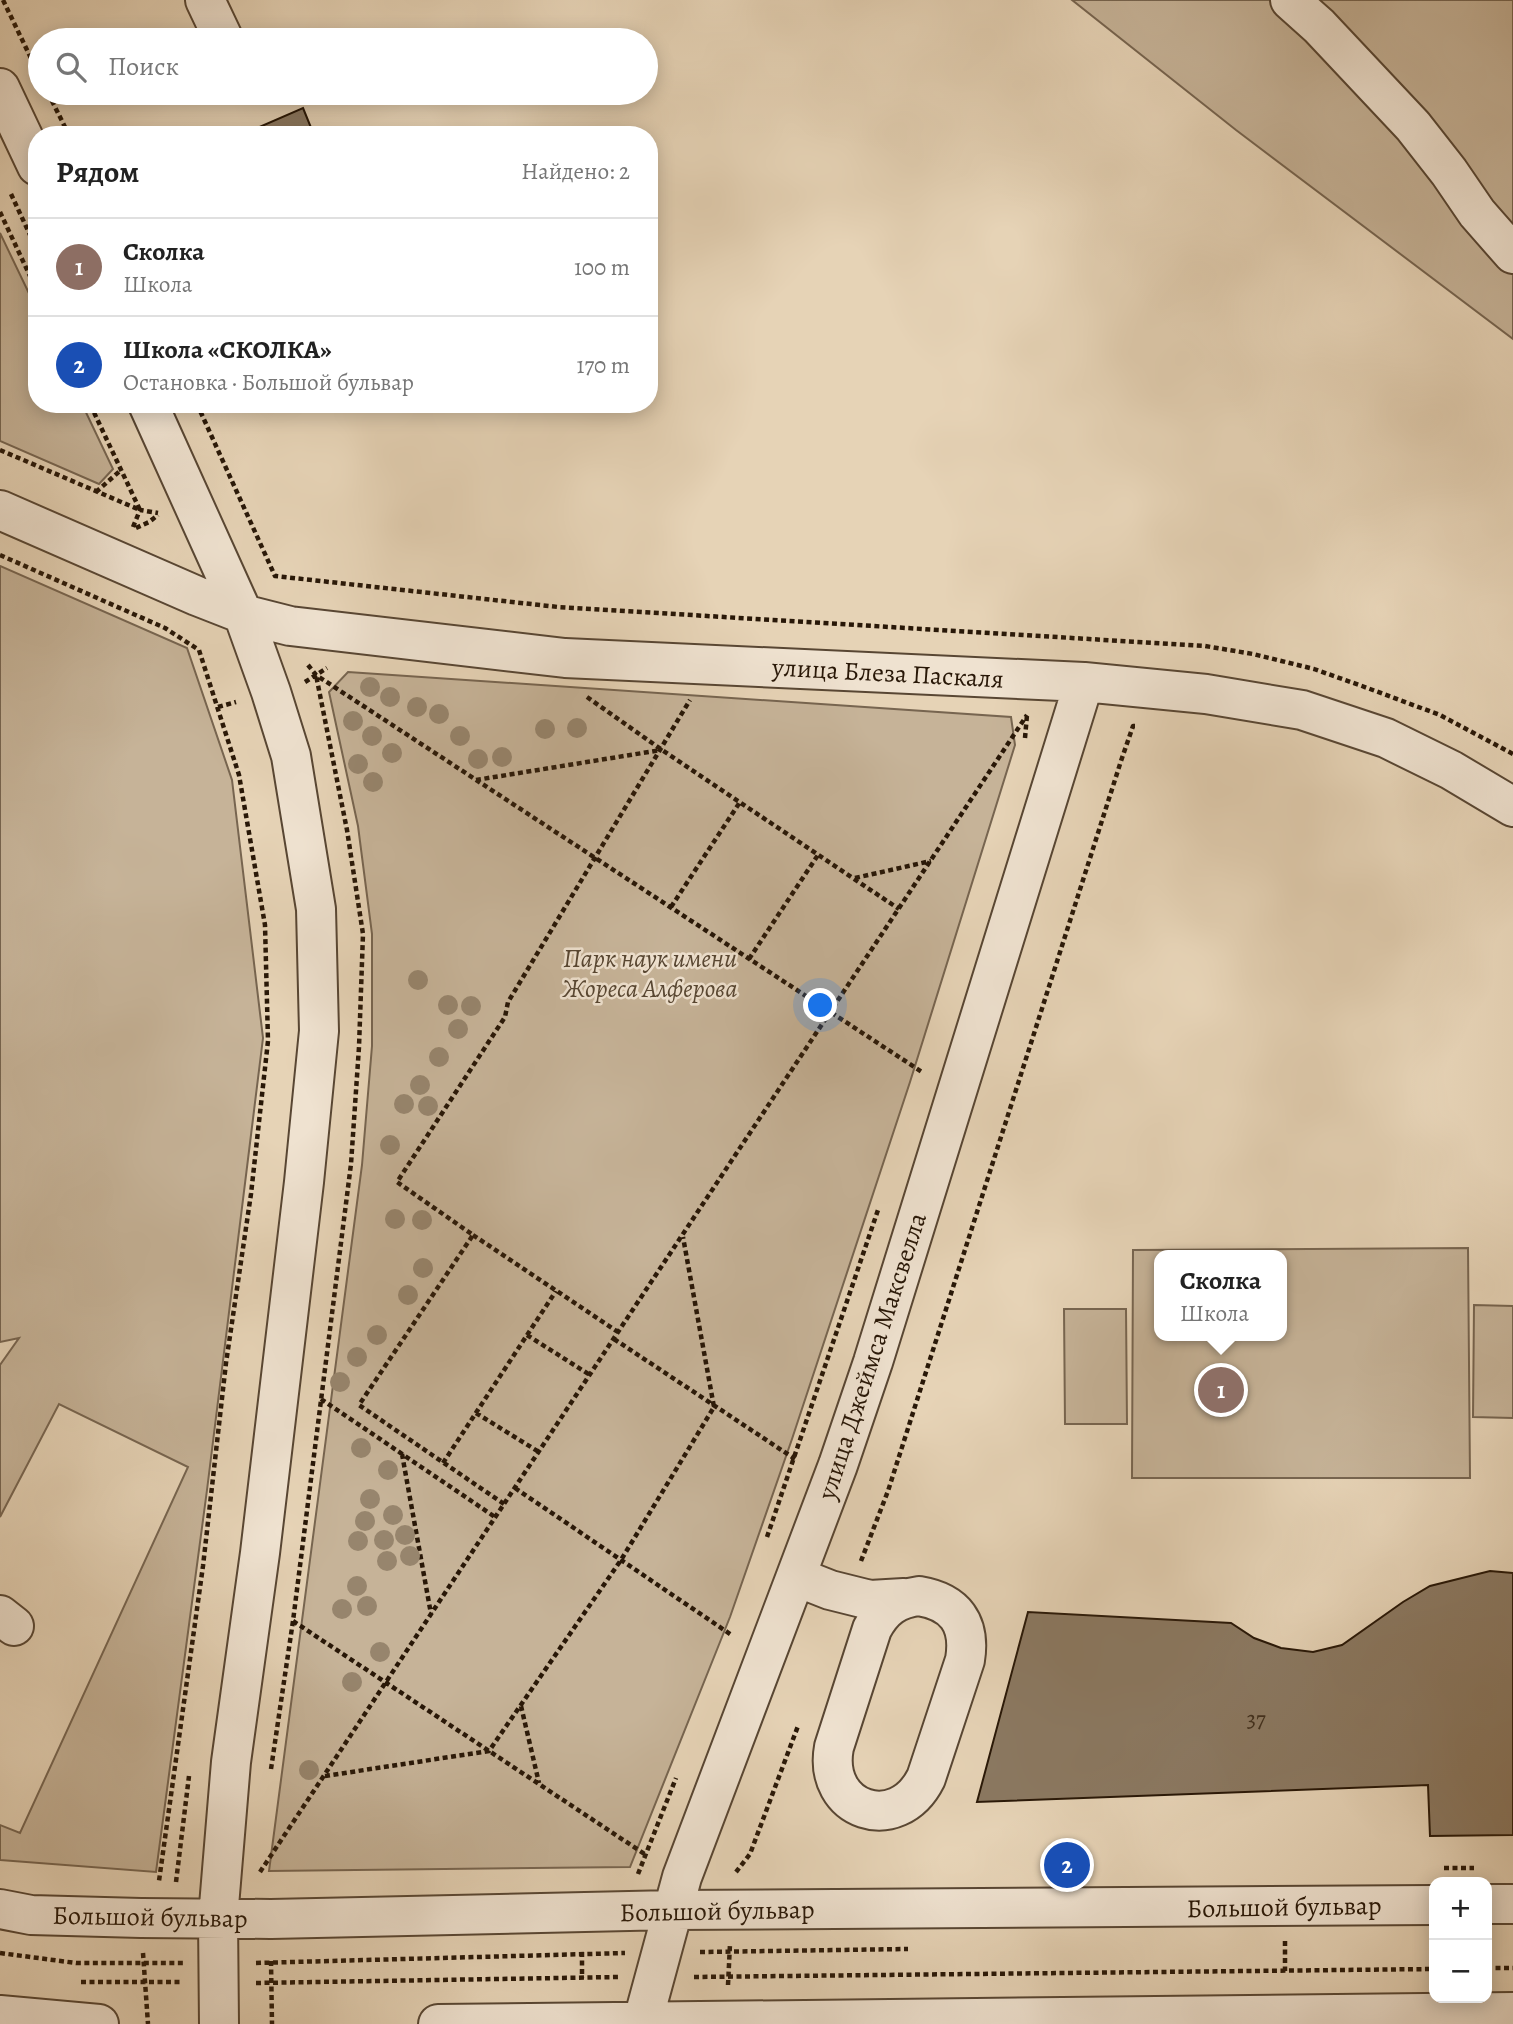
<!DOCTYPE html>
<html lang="ru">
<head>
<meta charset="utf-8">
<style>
	:root { --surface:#fff; --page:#f6f6f6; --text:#222; --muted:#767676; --line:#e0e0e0; --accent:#0f766e }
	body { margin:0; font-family:Alegreya,serif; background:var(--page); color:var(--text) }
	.controls { position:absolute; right:21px; bottom:21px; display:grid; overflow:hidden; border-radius:14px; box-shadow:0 4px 18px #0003 }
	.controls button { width:63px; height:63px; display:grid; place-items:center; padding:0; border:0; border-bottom:2px solid var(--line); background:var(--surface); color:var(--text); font:35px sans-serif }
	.you { position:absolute; left:821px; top:1006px; width:24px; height:24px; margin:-18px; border:5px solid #fff; border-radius:50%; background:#1a73e8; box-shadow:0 0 0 10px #1a73e833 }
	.badge { display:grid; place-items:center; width:46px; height:46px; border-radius:50%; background:var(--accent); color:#fff; font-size:23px; font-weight:700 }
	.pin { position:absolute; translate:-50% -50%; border:4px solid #fff; box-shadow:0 2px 7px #0006 }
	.popup { position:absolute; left:1154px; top:1250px; width:133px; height:91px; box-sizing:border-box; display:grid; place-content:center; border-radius:14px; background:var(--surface); filter:drop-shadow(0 2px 5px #0005); font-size:23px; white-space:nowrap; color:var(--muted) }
	.popup b { font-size:26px; color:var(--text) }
	.popup::after { content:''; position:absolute; left:50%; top:100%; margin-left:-14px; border:14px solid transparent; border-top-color:var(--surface) }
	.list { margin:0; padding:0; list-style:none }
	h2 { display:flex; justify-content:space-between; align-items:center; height:91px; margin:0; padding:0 28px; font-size:30px }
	h2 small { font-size:23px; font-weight:400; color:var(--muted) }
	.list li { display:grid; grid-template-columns:46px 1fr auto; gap:21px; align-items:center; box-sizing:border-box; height:98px; padding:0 28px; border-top:2px solid var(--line) }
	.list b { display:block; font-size:26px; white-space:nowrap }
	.list p { margin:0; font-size:23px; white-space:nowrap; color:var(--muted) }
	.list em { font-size:23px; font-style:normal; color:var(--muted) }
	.icon { flex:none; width:38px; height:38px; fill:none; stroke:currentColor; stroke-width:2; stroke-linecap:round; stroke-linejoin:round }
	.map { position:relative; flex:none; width:1513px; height:2024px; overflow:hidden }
	.search { position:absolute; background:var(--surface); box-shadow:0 4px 18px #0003; left:28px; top:28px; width:630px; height:77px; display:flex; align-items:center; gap:18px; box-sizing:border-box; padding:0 24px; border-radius:38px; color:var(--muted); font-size:26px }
	.panel { position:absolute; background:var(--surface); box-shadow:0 4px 18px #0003; left:28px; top:126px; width:630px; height:287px; border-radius:28px }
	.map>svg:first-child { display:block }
</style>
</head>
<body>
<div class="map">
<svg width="1513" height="2024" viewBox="0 0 1513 2024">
	<rect width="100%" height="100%" fill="#e6d3b6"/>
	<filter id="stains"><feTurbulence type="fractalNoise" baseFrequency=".00286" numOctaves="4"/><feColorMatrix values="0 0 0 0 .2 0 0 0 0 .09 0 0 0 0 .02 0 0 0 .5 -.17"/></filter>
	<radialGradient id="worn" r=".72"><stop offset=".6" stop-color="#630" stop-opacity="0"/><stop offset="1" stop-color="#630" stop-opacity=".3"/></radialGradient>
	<path fill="#c6b398" stroke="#776550" stroke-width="2" fill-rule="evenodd" d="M1072,0H1513V339L1236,130Z
		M0,233L37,310V404H82L113,469L99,484L0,441Z
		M0,566L187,648L232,780L263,1038L207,1490L156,1872L0,1860V1825L20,1833L188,1467L59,1404L0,1517V1365L19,1338L0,1342Z
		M348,672L1011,717L1015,745L910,1082L792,1439L730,1617L630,1867L269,1871L362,1165L372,1046V934L358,826L329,692Z
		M1468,1248L1470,1478H1132L1133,1250ZM1160,1255H1282V1336H1160Z
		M1474,1305L1513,1306V1418L1473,1417Z
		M1064,1309H1126L1127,1424H1065Z"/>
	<path fill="#8b7962" stroke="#281707" stroke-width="2" d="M303,108L314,135H241Z
		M1490,1571L1513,1573V1835L1430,1836L1428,1785L977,1802L1028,1612L1231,1623L1254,1638L1281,1648L1313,1652L1342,1645L1403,1602L1430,1586Z"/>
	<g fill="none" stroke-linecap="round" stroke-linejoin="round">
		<g stroke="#584633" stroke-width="42">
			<path id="minor" d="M205,0L224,40
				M1290,0L1319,26L1413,126L1449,172L1477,213L1513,254
				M0,88L37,166
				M148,404L243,614L271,692L291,756L316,909L319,1031L304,1182L260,1553L231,1762L218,1918L219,2024
				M0,510L197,596L243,614L290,626L565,658L1084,682L1206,694L1302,710L1386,738L1451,770L1513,807
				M797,1577L830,1590L870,1600L904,1598
				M919,1596C955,1602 971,1623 965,1660L926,1778C897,1836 822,1811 834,1747L872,1629C883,1608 896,1599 919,1596Z
				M0,1615L14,1626
				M1487,1904H1513
				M0,1909L31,1915L141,1918L271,1919L673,1910L1434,1905
				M0,2015L99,2024
				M438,2024L1513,2012
				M642,2024L682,1877L838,1465L873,1362L1084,682"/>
		</g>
		<path stroke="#281707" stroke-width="4.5" stroke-dasharray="5 3.5" stroke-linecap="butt" d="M3,0L40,77
			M48,93L69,135
			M11,194L37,250
			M0,212L37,291
			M197,404L275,576L558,607L1205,646L1253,654L1314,669L1362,686L1440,715L1513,754
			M0,450L140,510L90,404
			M96,492L121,470
			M133,527L140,510L158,513
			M136,528L149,522L158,515
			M0,555L165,628L199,650L239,775L265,925L268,1041L251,1194L226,1363L203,1566L159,1881
			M308,665L316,675L922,1072
			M305,682L327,668
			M587,697L662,750L899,909
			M218,707L236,702
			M1025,738L1027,715
			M476,780L661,750
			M855,878L931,861
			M671,907L740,802
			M749,959L818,855
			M473,1235L618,1332
			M527,1335L590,1375
			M614,1339L795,1459
			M321,1399L495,1517
			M476,1413L539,1452
			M402,1454L431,1614
			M443,1463L556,1291
			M515,1488L733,1636
			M504,1504L359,1405L473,1235L397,1182L505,1017L508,1002L690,700
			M767,1537L879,1207
			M861,1561L888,1491L1121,761L1133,726H1135
			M293,1621L646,1855
			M521,1706L539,1783
			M271,1769L293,1621L351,1164L359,1047L363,934L347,830L316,675
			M325,1776L489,1751L621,1560L714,1407L683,1237
			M1444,1868H1474
			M260,1872L1027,715
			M736,1872L750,1854L798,1726
			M638,1874L676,1778
			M176,1882L189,1776
			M1285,1941V1971
			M582,1952V1978
			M700,1952L908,1949
			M0,1953L76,1963H184
			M143,1953L148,2024
			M271,1961L272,2024
			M256,1963L625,1953
			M1487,1968H1513
			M694,1977L1434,1969
			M81,1982H181
			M256,1983L618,1977
			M728,1985L730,1944"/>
		<use href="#minor" stroke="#efe2d0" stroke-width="38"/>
	</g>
	<g fill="#97856d">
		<circle cx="370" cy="687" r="10"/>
		<circle cx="390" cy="697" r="10"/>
		<circle cx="417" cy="707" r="10"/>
		<circle cx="439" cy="714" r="10"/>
		<circle cx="353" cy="721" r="10"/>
		<circle cx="577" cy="728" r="10"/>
		<circle cx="545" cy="729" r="10"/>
		<circle cx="372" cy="736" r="10"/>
		<circle cx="460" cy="736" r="10"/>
		<circle cx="392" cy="753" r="10"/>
		<circle cx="502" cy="757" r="10"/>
		<circle cx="478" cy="759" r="10"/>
		<circle cx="358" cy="764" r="10"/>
		<circle cx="373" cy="782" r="10"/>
		<circle cx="418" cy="980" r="10"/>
		<circle cx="448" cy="1005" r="10"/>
		<circle cx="471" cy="1006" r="10"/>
		<circle cx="458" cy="1029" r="10"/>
		<circle cx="439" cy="1057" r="10"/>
		<circle cx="420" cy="1085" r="10"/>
		<circle cx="404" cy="1104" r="10"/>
		<circle cx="428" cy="1106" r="10"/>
		<circle cx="390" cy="1145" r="10"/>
		<circle cx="395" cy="1219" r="10"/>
		<circle cx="422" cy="1220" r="10"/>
		<circle cx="423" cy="1268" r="10"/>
		<circle cx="408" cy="1295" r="10"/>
		<circle cx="377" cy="1335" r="10"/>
		<circle cx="357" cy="1357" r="10"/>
		<circle cx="340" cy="1382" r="10"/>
		<circle cx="361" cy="1448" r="10"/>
		<circle cx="388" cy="1470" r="10"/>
		<circle cx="370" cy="1499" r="10"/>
		<circle cx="393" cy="1515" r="10"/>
		<circle cx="365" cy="1521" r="10"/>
		<circle cx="405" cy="1535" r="10"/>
		<circle cx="384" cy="1540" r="10"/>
		<circle cx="358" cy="1541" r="10"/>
		<circle cx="410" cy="1556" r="10"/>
		<circle cx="387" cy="1561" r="10"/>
		<circle cx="357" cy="1586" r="10"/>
		<circle cx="367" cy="1606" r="10"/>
		<circle cx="342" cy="1609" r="10"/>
		<circle cx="380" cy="1652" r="10"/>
		<circle cx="352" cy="1682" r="10"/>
		<circle cx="309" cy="1770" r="10"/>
	</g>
	<g text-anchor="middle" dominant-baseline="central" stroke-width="5" stroke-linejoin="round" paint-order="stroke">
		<g font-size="23" fill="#41301e">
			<text x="1256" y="1719">37</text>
		</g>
		<g font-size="26" fill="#281707" stroke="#efe2d0">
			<text transform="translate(888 673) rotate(3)">улица Блеза Паскаля</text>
			<text transform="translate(872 1356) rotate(-72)">улица Джеймса Максвелла</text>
			<text transform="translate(1284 1907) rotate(-1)">Большой бульвар</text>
			<text transform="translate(717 1911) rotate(-1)">Большой бульвар</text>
			<text transform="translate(150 1917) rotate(1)">Большой бульвар</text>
		</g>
		<g font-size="26" font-style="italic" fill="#574632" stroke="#efe2d0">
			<text x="650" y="958">Парк наук имени<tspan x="650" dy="30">Жореса Алферова</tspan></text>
		</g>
	</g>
	<rect width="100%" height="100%" filter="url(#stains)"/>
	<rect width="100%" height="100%" fill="url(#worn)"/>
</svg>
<div class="controls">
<button>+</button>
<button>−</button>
</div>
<div class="you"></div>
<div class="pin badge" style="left:1221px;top:1390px;background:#8d6e63">1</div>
<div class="popup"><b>Сколка</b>Школа</div>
<div class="pin badge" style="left:1067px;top:1865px;background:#1a4fb4">2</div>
<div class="search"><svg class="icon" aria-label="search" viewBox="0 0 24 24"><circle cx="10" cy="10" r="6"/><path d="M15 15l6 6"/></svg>Поиск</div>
<section class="panel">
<h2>Рядом<small>Найдено: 2</small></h2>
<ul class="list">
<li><span class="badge" style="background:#8d6e63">1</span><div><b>Сколка</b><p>Школа</p></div><em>100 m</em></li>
<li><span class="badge" style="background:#1a4fb4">2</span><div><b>Школа «СКОЛКА»</b><p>Остановка · Большой бульвар</p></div><em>170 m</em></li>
</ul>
</section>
</div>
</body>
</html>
